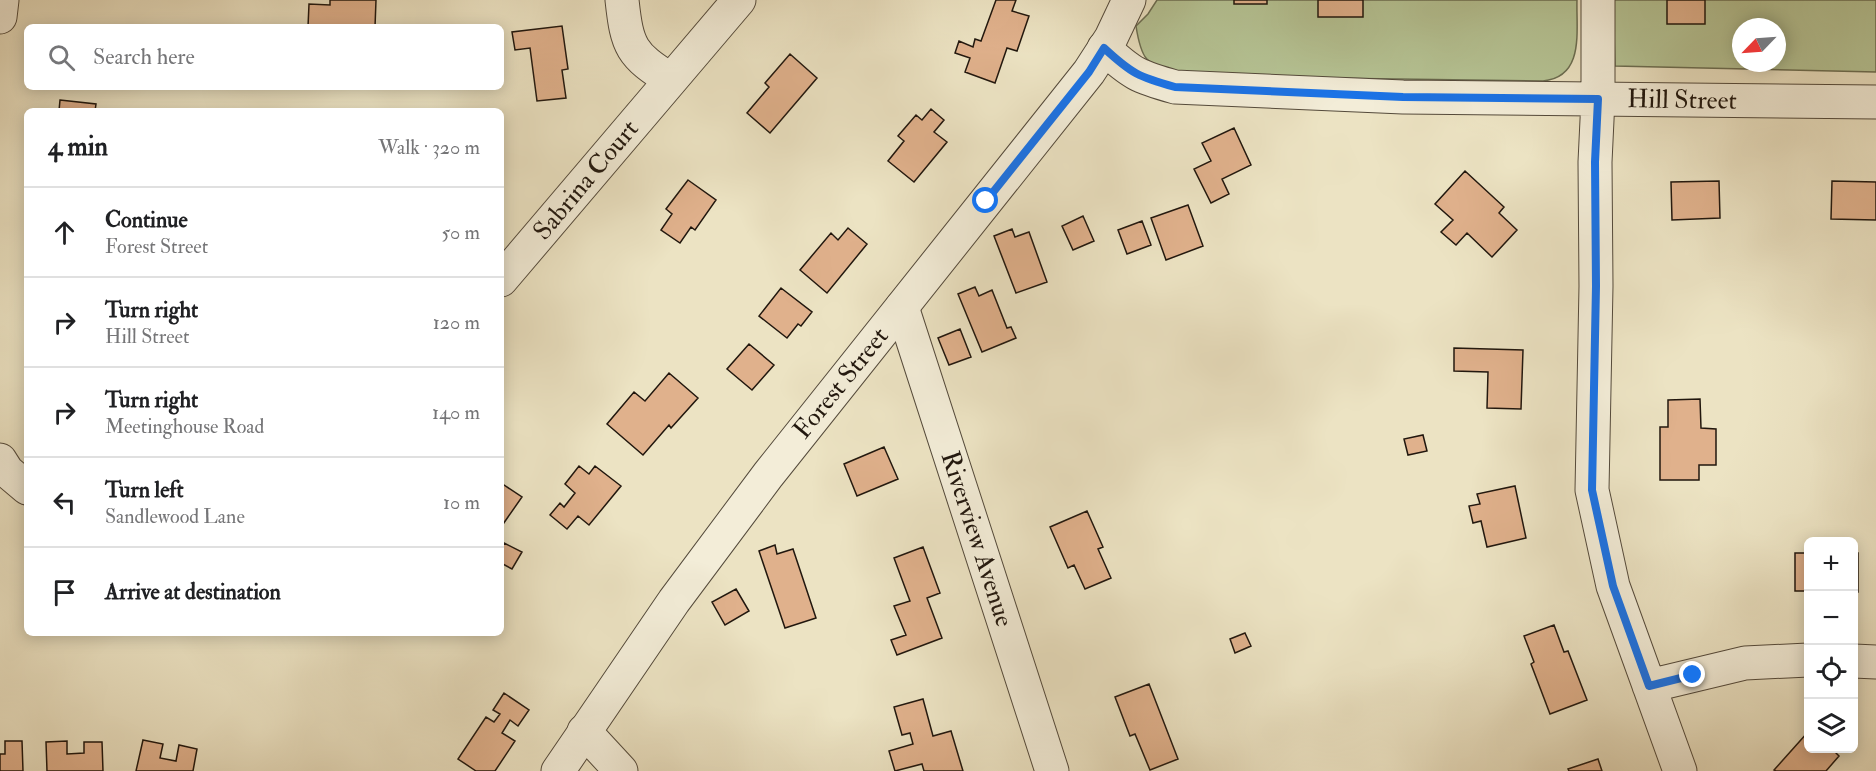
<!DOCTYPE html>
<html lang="en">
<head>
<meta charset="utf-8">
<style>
	:root { --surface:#fff; --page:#f2f2f2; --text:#202124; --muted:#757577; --line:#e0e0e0 }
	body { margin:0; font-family:"IM FELL Double Pica",serif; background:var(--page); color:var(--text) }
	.controls { position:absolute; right:18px; bottom:18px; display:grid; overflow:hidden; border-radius:9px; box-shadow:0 3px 15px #0003 }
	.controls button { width:54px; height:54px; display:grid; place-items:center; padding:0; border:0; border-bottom:2px solid var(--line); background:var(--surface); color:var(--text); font:30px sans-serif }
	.compass { position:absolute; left:1732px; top:18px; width:54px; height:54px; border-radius:50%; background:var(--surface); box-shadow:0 3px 15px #0003; rotate:245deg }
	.stop { position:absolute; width:18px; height:18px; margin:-14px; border:4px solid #1a73e8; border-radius:50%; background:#fff }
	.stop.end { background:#1a73e8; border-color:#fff; box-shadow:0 2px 6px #0008 }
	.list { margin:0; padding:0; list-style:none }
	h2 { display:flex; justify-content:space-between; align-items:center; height:78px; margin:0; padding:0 24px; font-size:26px }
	h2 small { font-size:20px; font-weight:400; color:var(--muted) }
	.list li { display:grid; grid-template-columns:39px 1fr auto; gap:18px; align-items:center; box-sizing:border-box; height:90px; padding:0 24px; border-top:2px solid var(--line) }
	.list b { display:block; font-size:22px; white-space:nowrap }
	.list p { margin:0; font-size:20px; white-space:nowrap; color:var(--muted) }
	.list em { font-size:20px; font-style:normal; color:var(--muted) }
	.icon { flex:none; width:33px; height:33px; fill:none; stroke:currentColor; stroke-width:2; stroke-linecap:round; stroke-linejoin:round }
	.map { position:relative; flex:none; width:1876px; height:771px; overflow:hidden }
	.search { position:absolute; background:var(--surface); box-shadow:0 3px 15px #0003; left:24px; top:24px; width:480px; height:66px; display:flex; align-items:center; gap:15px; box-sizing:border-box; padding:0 21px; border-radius:9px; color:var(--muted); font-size:22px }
	.panel { position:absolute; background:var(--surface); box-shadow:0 3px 15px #0003; left:24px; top:108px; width:480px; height:528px; border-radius:9px }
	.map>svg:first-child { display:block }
</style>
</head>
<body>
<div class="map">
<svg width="1876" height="771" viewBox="0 0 1876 771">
	<rect width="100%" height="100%" fill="#ece3c3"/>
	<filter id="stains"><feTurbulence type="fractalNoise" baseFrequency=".00333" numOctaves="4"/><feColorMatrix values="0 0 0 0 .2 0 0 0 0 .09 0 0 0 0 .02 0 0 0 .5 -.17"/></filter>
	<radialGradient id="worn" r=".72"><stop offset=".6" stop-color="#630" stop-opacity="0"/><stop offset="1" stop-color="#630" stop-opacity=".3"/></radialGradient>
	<path fill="#b6c495" stroke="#6c6e52" stroke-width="1.5" fill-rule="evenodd" d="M1157,0H1577C1576,31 1585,77 1543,81L1182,76C1148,63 1142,65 1136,26L1148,14Z
		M1613,0H1876V72L1615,66ZM1741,27H1777V63H1741Z"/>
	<path fill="#e0b18c" stroke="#21170e" stroke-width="1.5" d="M330,0H376L375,27H308L309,4L330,5Z
		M996,0H1016L1012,11L1029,16L1017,51L1007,48L995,83L965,72L970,58L955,53L959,41L973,47L975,39L981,41Z
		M1234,0H1267V4H1234Z
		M1318,0H1363V17H1318Z
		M1667,0H1705V24H1667Z
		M562,26L568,69L562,70L566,98L537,101L530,48L515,50L512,32Z
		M790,54L817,78L770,133L747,113L769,87L765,83Z
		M60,100L96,104L95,111H59Z
		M931,109L944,120L934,132L947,142L914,182L888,161L904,141L898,136L916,115L922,120Z
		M1234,128L1251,165L1222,179L1229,194L1211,203L1194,169L1211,161L1202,143Z
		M1465,171L1504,207L1499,213L1517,230L1492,257L1467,233L1456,245L1441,232L1453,220L1435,204Z
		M688,180L716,200L695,230L691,227L680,243L661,230L672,214L666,209Z
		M1719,181L1720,218L1672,220L1671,182Z
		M1832,181L1876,182V220L1831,219Z
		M1188,205L1203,246L1166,260L1151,218Z
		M1083,216L1094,241L1073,250L1062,226Z
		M1142,221L1151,245L1127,254L1118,230Z
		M848,228L867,244L827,293L800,270L831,233L838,240Z
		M1012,229L1015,237L1029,232L1047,282L1016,293L994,236Z
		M975,287L979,296L992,290L1007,328L1011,327L1016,338L982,352L958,294Z
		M781,288L812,312L801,326L798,324L787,338L759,316Z
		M960,329L971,357L949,365L938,338Z
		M749,344L774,365L752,390L727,369Z
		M1454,348L1523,350L1521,409L1487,408L1488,372L1454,371Z
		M669,373L698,398L671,428L669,425L643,455L607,424L634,392L645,401Z
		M1700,399L1701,428L1716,429V465H1699V480H1660V427H1668V400Z
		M1423,435L1427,451L1408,455L1404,439Z
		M884,447L898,479L857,496L844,464Z
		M579,466L589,474L595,466L621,486L589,525L578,516L567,529L550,515L560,503L564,507L575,493L565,484Z
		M501,483L522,497L501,527Z
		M1515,486L1526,538L1487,547L1481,521L1473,523L1469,506L1480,504L1477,494Z
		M1087,511L1103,547L1098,549L1111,578L1085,589L1074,565L1068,568L1050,527Z
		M504,543L522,552L512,569L501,563V548Z
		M775,545L777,554L793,549L816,618L785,628L759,551Z
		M923,547L940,593L927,598L942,638L897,655L891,640L906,635L894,606L910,601L894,558Z
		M1795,553H1808V591H1795Z
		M1854,553H1858V592H1854Z
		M736,589L749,611L725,625L712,602Z
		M1554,625L1564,652L1568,651L1587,700L1550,714L1531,664L1534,662L1524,636Z
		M1245,633L1251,646L1235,653L1230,639Z
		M1149,684L1178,759L1150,770L1135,734L1130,736L1115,697Z
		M504,693L529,710L518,726L510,720L502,733L515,741L495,771H476L458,759L486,717L494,722L500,714L493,710Z
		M923,699L933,736L951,731L963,771H924L922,764L895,771L889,751L913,744L910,733L902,735L894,707Z
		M1808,732V748H1831L1839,756L1826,771H1776L1774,770Z
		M143,740L163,744L160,758L176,761L179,745L197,749L193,771H136Z
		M5,741H22L23,771H0V754H5Z
		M67,741V754L84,753V742H102L103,771H47L46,742Z
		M1598,759L1602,771H1569L1568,769Z"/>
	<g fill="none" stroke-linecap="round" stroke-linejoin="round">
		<g stroke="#544a3b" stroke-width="35">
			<path id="minor" d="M622,0C627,47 631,55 671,80L739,0
				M1598,0V99L1595,162L1596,286L1592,490L1613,586L1680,771
				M0,17L2,0
				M1104,48C1132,74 1139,77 1175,87L1403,97L1876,102
				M501,280L671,80
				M902,307L1052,771
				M0,460L7,471L27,488
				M1854,661L1876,662
				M1649,686L1745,663L1808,660
				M584,731L621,771"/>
		</g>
		<g stroke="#544a3b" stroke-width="35">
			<path id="tertiary" d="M558,771L674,601L768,475L1089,72L1111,38L1129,0"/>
		</g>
		<use href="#minor" stroke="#f3edd8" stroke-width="33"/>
		<use href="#tertiary" stroke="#f3edd8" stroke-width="33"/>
	</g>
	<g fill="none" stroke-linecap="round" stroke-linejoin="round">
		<path stroke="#1a73e8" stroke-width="8" d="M986,201L1089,72L1104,48C1132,74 1139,77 1175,87L1403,97L1598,99L1595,162L1596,286L1592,490L1613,586L1649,686L1693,675"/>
	</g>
	<g text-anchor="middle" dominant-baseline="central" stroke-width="6" stroke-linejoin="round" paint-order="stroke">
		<g font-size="26" fill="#21170e" stroke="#f3edd8">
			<text transform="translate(1682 100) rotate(1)">Hill Street</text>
			<text transform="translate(586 180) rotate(-50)">Sabrina Court</text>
			<text transform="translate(841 383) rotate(-51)">Forest Street</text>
			<text transform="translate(977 539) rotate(72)">Riverview Avenue</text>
		</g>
	</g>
	<rect width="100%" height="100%" filter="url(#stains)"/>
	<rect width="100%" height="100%" fill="url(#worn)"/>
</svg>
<div class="controls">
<button>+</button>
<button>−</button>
<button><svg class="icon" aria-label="locate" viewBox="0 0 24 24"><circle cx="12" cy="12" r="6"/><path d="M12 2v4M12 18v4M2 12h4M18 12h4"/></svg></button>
<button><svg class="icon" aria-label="layers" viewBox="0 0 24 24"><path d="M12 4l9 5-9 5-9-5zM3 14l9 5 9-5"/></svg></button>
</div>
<svg class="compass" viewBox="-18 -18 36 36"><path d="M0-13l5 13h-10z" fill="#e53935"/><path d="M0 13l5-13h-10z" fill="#757577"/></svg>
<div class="stop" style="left:986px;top:201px"></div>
<div class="stop end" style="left:1693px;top:675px"></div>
<div class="search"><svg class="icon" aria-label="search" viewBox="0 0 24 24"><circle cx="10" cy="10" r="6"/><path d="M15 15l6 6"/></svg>Search here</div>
<section class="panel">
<h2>4 min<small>Walk · 320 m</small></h2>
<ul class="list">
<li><svg class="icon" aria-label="ahead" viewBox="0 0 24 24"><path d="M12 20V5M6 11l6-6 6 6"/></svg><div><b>Continue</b><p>Forest Street</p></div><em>50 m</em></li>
<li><svg class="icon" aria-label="right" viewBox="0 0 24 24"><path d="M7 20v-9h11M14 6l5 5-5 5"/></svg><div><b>Turn right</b><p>Hill Street</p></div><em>120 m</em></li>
<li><svg class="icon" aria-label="right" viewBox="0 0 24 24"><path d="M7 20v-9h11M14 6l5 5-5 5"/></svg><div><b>Turn right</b><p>Meetinghouse Road</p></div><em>140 m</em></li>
<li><svg class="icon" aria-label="left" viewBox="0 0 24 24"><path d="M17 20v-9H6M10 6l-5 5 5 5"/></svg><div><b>Turn left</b><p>Sandlewood Lane</p></div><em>10 m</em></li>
<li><svg class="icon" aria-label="arrive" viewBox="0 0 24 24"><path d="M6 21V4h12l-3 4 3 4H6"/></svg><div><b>Arrive at destination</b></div></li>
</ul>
</section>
</div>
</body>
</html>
